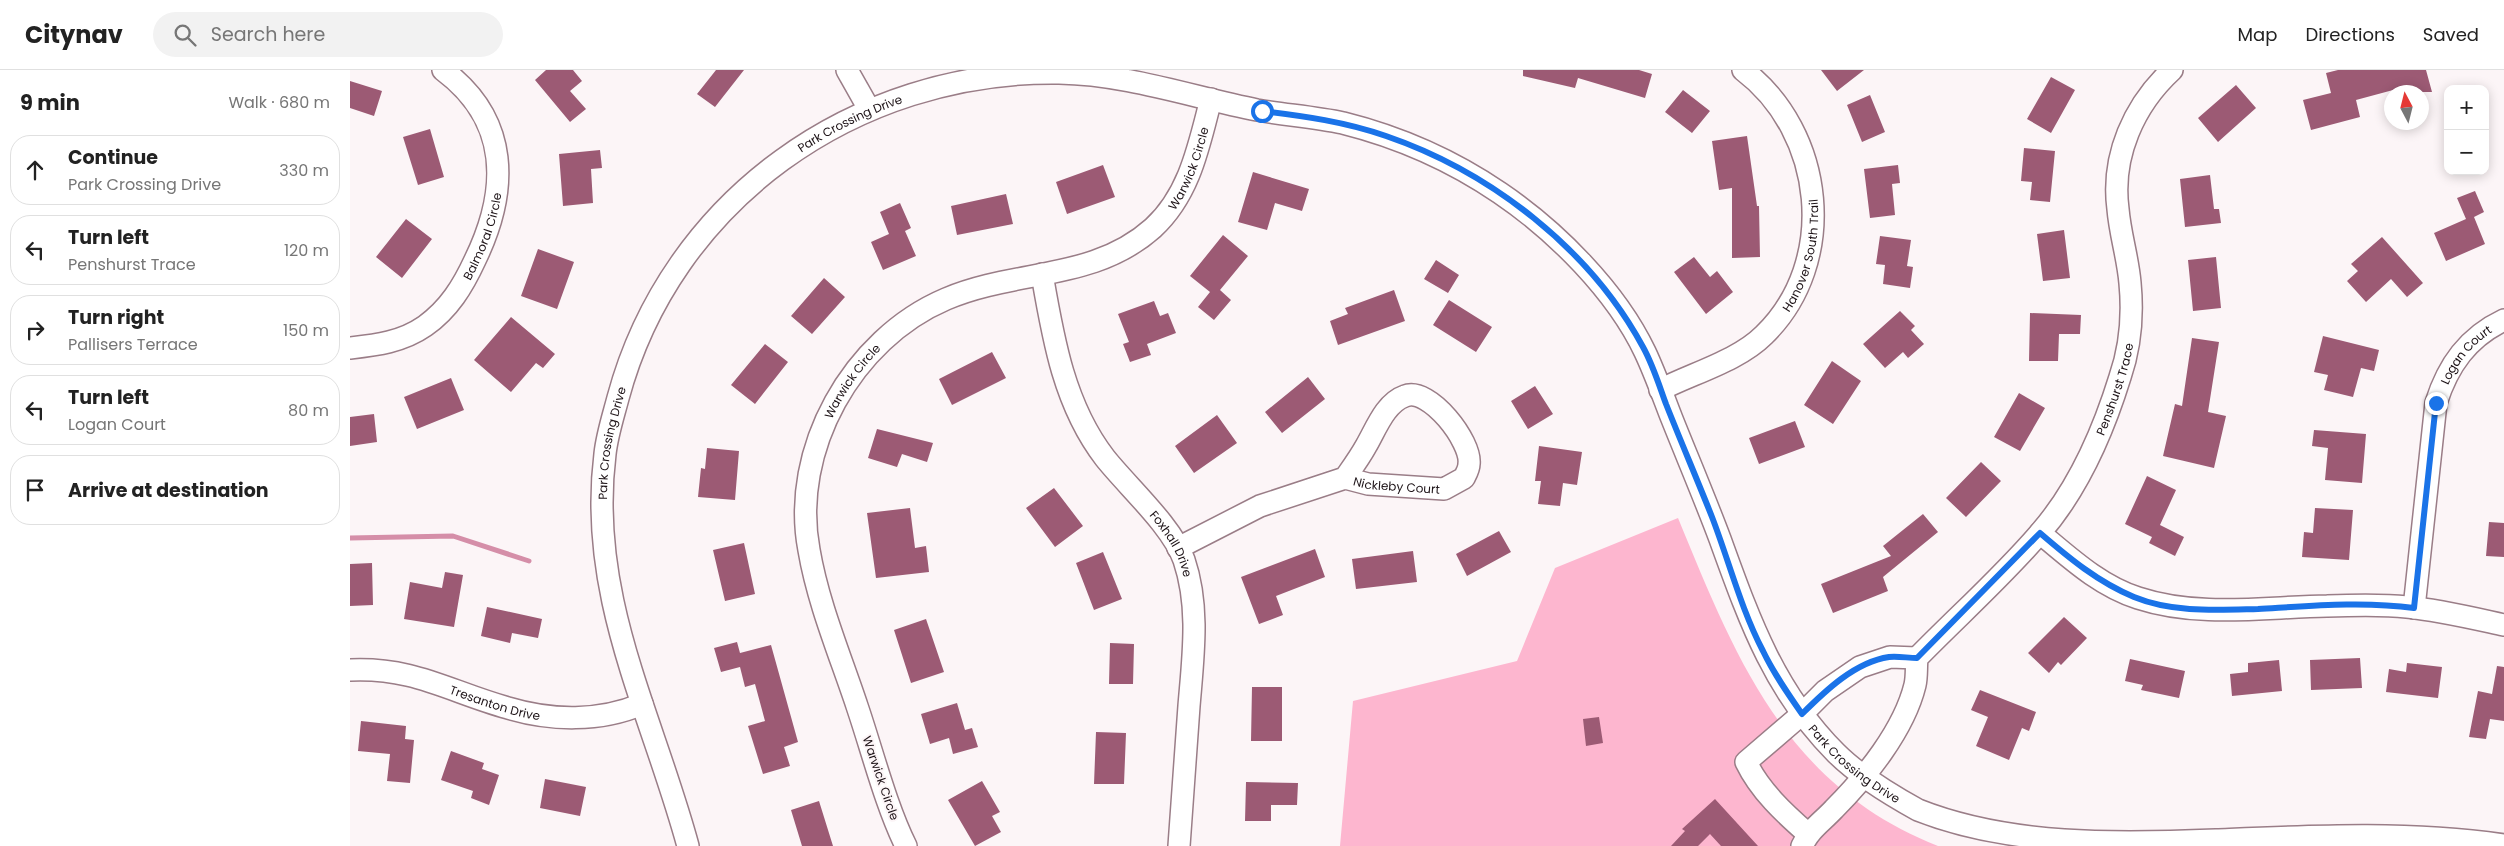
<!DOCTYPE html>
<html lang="en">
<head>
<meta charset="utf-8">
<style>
	:root { --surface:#fff; --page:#f2f2f2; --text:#222; --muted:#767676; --line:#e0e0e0 }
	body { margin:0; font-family:Poppins,sans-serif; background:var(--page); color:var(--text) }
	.controls { position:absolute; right:15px; top:15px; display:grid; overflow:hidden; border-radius:10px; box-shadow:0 2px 12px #0003 }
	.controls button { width:45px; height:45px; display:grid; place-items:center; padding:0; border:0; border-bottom:1px solid var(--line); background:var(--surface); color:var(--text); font:25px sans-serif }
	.compass { position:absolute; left:2034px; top:15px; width:45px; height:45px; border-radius:50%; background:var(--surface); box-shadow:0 2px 12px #0003; rotate:353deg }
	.stop { position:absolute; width:15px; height:15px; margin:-11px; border:4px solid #1a73e8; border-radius:50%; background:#fff }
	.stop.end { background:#1a73e8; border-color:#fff; box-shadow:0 1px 5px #0008 }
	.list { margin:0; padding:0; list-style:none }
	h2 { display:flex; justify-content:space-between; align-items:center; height:65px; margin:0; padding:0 20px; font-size:21px }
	h2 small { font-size:16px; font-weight:400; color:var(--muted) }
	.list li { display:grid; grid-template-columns:32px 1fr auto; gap:15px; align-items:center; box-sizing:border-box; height:70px; margin:0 10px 10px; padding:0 10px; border:1px solid var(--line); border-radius:20px }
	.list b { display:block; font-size:19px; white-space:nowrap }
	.list p { margin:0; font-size:16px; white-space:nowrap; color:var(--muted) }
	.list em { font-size:16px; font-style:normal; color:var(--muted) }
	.icon { flex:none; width:28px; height:28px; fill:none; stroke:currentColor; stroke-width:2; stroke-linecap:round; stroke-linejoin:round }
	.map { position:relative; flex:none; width:2154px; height:776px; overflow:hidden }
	header { display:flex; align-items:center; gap:30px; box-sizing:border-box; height:70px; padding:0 25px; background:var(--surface); border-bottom:1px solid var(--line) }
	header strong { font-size:24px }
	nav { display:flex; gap:28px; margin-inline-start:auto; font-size:18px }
	.search { width:350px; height:45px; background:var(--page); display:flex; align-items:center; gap:12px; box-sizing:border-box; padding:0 18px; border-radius:28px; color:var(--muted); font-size:19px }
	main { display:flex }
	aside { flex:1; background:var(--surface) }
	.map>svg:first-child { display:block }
</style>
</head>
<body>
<header>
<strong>Citynav</strong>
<div class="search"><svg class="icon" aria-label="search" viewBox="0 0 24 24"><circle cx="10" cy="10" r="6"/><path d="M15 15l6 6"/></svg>Search here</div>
<nav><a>Map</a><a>Directions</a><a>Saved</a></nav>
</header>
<main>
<aside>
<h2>9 min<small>Walk · 680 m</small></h2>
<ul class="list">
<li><svg class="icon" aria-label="ahead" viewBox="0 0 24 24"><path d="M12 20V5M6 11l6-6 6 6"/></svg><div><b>Continue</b><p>Park Crossing Drive</p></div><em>330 m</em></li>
<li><svg class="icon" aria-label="left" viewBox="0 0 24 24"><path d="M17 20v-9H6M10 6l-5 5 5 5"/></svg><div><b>Turn left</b><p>Penshurst Trace</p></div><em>120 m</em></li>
<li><svg class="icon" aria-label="right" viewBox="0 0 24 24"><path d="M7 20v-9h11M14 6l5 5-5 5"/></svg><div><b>Turn right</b><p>Pallisers Terrace</p></div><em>150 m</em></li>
<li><svg class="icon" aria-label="left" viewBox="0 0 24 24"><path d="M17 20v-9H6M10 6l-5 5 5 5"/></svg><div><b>Turn left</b><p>Logan Court</p></div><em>80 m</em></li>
<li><svg class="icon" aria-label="arrive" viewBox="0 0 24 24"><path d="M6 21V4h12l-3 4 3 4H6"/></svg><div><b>Arrive at destination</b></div></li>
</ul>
</aside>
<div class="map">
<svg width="2154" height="776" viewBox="0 0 2154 776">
	<rect width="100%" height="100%" fill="#fcf5f7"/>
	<path fill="#fdb6cf" d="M1328,448C1386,589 1436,716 1588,776H990L1003,631L1167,591L1205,498Z"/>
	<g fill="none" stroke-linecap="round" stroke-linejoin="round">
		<path stroke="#d58ea8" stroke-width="5" d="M0,468L103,466L179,491"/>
	</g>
	<path fill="#9c5a74" d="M196,0H223L232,11L220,21L236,39L220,52L185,10Z
		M366,0H394L365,37L347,24Z
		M1173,0H1289L1302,4L1295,28L1228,8L1225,18L1173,6Z
		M1471,0H1514L1487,21Z
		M1988,0H2076L2082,22H2059L2058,16L2006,30L2010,47L1961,60L1953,30L1981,23L1976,3Z
		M1701,7L1725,20L1701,63L1677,49Z
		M0,11L32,21L24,46L0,38Z
		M1886,15L1906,38L1868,72L1848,48Z
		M1333,20L1360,41L1342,63L1315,42Z
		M1520,25L1535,62L1512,72L1497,35Z
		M80,59L94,107L68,115L53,67Z
		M1397,66L1407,136H1409L1410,187L1382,188V118L1369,120L1362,71Z
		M1674,78L1705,81L1700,132L1680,130L1682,112L1671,111Z
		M250,80L252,98L241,99L243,133L213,136L209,84Z
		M753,95L765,127L717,144L706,112Z
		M1548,95L1550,113L1542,114L1545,145L1520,148L1514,99Z
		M903,102L959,119L952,141L925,133L917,160L888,152Z
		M1860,105L1864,139H1869L1871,153L1835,157L1830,109Z
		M2125,121L2134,142L2124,147L2135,174L2096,191L2084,163L2116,149L2107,128Z
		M656,124L663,154L607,165L601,136Z
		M550,133L561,158L555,161L566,186L533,200L521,172L539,164L530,142Z
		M56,149L82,169L52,208L26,187Z
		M1714,160L1720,208L1693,211L1687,164Z
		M873,165L898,186L870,220L881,230L864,250L848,237L860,222L840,206Z
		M1530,166L1561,170L1557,196L1563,197L1560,218L1533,214L1535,195L1526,194Z
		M2032,167L2073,213L2057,227L2041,209L2016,232L1997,211L2008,201L2001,194Z
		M188,179L224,192L207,239L171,226Z
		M1344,187L1360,207L1367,201L1383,222L1356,244L1324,202Z
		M1866,187L1871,238L1843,241L1838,190Z
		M1086,190L1109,205L1098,223L1074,209Z
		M474,208L495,227L462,264L441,246Z
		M1044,220L1055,251L988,275L980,251L998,244L995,238Z
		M1099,230L1142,257L1126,282L1083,255Z
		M804,231L810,246L818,243L826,263L797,274L801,285L780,292L773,274L779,272L768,244Z
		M1550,241L1565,256L1561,260L1574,274L1558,288L1553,282L1535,298L1513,274Z
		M1680,243L1731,245L1730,264H1709L1708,291H1679Z
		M161,247L205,284L193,298L186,293L161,322L124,290Z
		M1973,266L2029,280L2024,301L2011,298L2003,327L1974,320L1978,305L1964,302Z
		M1842,268L1869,272L1858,342L1876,346L1864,398L1813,386L1825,334L1832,336Z
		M415,274L438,292L405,334L381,315Z
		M642,282L656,308L602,335L589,309Z
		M1482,291L1511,311L1483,354L1454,335Z
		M958,307L975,329L932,363L915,342Z
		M101,308L114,340L67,359L54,327Z
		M1185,316L1203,344L1178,359L1161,331Z
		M1669,323L1695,338L1670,381L1644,367Z
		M24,344L27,372L0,376V347Z
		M867,345L887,373L844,403L825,376Z
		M1445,351L1455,377L1409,394L1399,368Z
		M527,359L583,373L577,392L552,384L547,397L518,388Z
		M1964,360L2016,364L2012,413L1975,410L1978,378L1962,376Z
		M1189,376L1232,382L1227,415L1213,413L1210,436L1188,434L1191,411H1185Z
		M357,378L389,381L385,430L348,427L351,398L355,399Z
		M1631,392L1651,411L1616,447L1596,428Z
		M1797,406L1826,420L1810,455L1834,467L1825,486L1799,473L1802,467L1775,454Z
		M704,418L733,456L705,477L676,438Z
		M560,438L565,478L576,476L579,502L526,508L517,443Z
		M1965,438L2003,440L1999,490L1952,487L1954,462L1963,463Z
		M1573,444L1588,462L1533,507L1538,521L1483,543L1471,514L1541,486L1533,476Z
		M2139,452L2154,453V487L2136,486Z
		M1149,461L1161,482L1117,506L1106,484Z
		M394,473L405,524L375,531L363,480Z
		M965,479L975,507L926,526L933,545L909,554L891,507Z
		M1063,481L1067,512L1006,519L1002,489Z
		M753,482L772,529L744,540L726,493Z
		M22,493L23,535L0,536V494Z
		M95,502L113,505L104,557L54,549L60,512L92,518Z
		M137,537L192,549L188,568L162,563L160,573L131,566Z
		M1714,547L1737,568L1711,595L1708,592L1699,603L1678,583Z
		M576,549L594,602L561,613L544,560Z
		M387,572L390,583L421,575L448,672L434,677L440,696L413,704L398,656L415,651L405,614L395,617L390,597L371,602L364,578Z
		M760,573L784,574L783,614H759Z
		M2010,588L2012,618L1961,620L1960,590Z
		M1780,589L1835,601L1829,628L1791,620L1793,615L1775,611Z
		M1929,590L1932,621L1882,626L1880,604L1898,602V593Z
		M2057,593L2092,597L2088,628L2036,622L2039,599L2056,602Z
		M2147,596L2154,597V651L2140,649L2136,669L2119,667L2128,621L2142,624Z
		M902,617H932V671H901Z
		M1630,620L1686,642L1679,661L1672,658L1659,690L1626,676L1638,647L1621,640Z
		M607,633L615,660L622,658L628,677L603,684L599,668L580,674L571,644Z
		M1249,647L1253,673L1236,676L1233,649Z
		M11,651L56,656L55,669L64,670L60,713L37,711L40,684L8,681Z
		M746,662L776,663L774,714H744Z
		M101,681L134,693L132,699L149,705L139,735L121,728L123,721L91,710Z
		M195,709L236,717L230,746L190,738Z
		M632,711L650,742L642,746L651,762L625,776L598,730Z
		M896,712L948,713L947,735H921V751H895Z
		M1365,729L1408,776H1371L1360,764L1348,776H1321L1335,761L1332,759Z
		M469,731L483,776H452L441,740Z"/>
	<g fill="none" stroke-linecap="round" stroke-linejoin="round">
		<g stroke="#9a7d87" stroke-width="24">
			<g id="minor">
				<path d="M497,0L519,39"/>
				<path id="s1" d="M692,204C703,268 714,335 755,388C778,417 822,456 834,490C850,537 843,587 839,636C836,683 832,729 829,776"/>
				<path id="s2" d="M0,278C27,275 52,272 75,256C99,239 113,216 125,190C159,120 160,50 93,0"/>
				<path id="s3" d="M1310,320C1343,303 1388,291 1414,265C1489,192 1475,62 1393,0"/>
				<path d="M1690,463C1720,488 1750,516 1788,528C1849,548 1914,537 1977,536C2003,535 2031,534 2057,537C2089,540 2122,548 2154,555"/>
				<path id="s4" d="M828,478L910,436L995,408L1018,414L1094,419L1114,408C1116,404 1119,399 1119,394C1122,372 1079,316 1055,326C1035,333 1026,359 1016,376C1010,387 1002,398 995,408"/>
				<path id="s5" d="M2064,538L2086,333C2098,295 2118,267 2154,250"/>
				<path id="s6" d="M0,600C64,597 100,622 158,638C201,651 250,652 292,634"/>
				<path d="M1458,764C1434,743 1410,721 1396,692L1452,644L1475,621L1510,597L1540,587L1567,588"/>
				<path id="s7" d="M338,776C302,643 237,527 255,384C257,365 263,347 268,328C321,130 505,0 709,3C776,4 842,27 907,40C936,45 965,47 993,53C1049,67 1103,91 1150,123C1206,161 1266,221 1295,282C1305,303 1313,326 1322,349C1338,389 1355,429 1370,469C1399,549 1424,621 1486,683C1509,706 1539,724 1568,740C1659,776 1767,774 1866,770C1962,766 2059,761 2154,775"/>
				<path id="s8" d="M556,776C536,736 522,680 507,636C490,585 468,533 459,480C440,380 502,269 596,229C666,199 744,211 803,158C840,124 849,75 861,29"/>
				<path id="s9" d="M1452,776C1460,759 1472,752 1484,739C1516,707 1554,660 1565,615C1567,607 1566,597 1567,588C1607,547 1651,508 1689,464C1727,421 1753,362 1770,307C1780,278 1783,244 1780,213C1778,188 1770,164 1768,139C1761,86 1784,35 1822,0"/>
			</g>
		</g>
		<use href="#minor" stroke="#fff" stroke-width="21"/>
	</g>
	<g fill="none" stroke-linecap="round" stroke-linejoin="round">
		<path stroke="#1a73e8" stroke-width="6" d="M912,41C954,46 996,52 1036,66C1141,102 1240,179 1293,277C1303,295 1309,315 1316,334C1331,372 1347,409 1362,447C1379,491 1391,539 1413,581C1424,604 1438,624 1452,644C1475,621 1505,592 1539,587C1548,586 1558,588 1567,588L1690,463C1719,488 1748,512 1784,527C1823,543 1867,540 1908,539C1959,536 2013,531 2064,538L2086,333"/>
	</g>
	<g text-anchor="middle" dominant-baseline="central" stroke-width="4" stroke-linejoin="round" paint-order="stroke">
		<g font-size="12" fill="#1c1216" stroke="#fcf5f7">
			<text stroke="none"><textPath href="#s7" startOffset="834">Park Crossing Drive</textPath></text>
			<text stroke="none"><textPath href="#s8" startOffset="911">Warwick Circle</textPath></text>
			<text stroke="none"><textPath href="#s2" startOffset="188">Balmoral Circle</textPath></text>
			<text stroke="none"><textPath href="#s3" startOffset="209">Hanover South Trail</textPath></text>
			<text stroke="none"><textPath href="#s5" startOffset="264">Logan Court</textPath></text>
			<text stroke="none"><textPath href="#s8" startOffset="492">Warwick Circle</textPath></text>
			<text stroke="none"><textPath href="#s9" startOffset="565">Penshurst Trace</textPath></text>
			<text stroke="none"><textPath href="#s7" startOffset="416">Park Crossing Drive</textPath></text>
			<text stroke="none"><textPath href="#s4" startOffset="234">Nickleby Court</textPath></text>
			<text stroke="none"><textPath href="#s1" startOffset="306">Foxhall Drive</textPath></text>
			<text stroke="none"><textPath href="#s6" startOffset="150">Tresanton Drive</textPath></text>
			<text stroke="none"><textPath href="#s7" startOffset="2199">Park Crossing Drive</textPath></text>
			<text transform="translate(531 708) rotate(71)">Warwick Circle</text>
		</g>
	</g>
</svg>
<div class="controls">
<button>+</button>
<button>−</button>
</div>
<svg class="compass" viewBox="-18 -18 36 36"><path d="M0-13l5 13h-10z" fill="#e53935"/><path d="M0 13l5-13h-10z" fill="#767676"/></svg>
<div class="stop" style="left:912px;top:41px"></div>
<div class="stop end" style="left:2086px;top:333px"></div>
</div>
</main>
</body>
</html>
